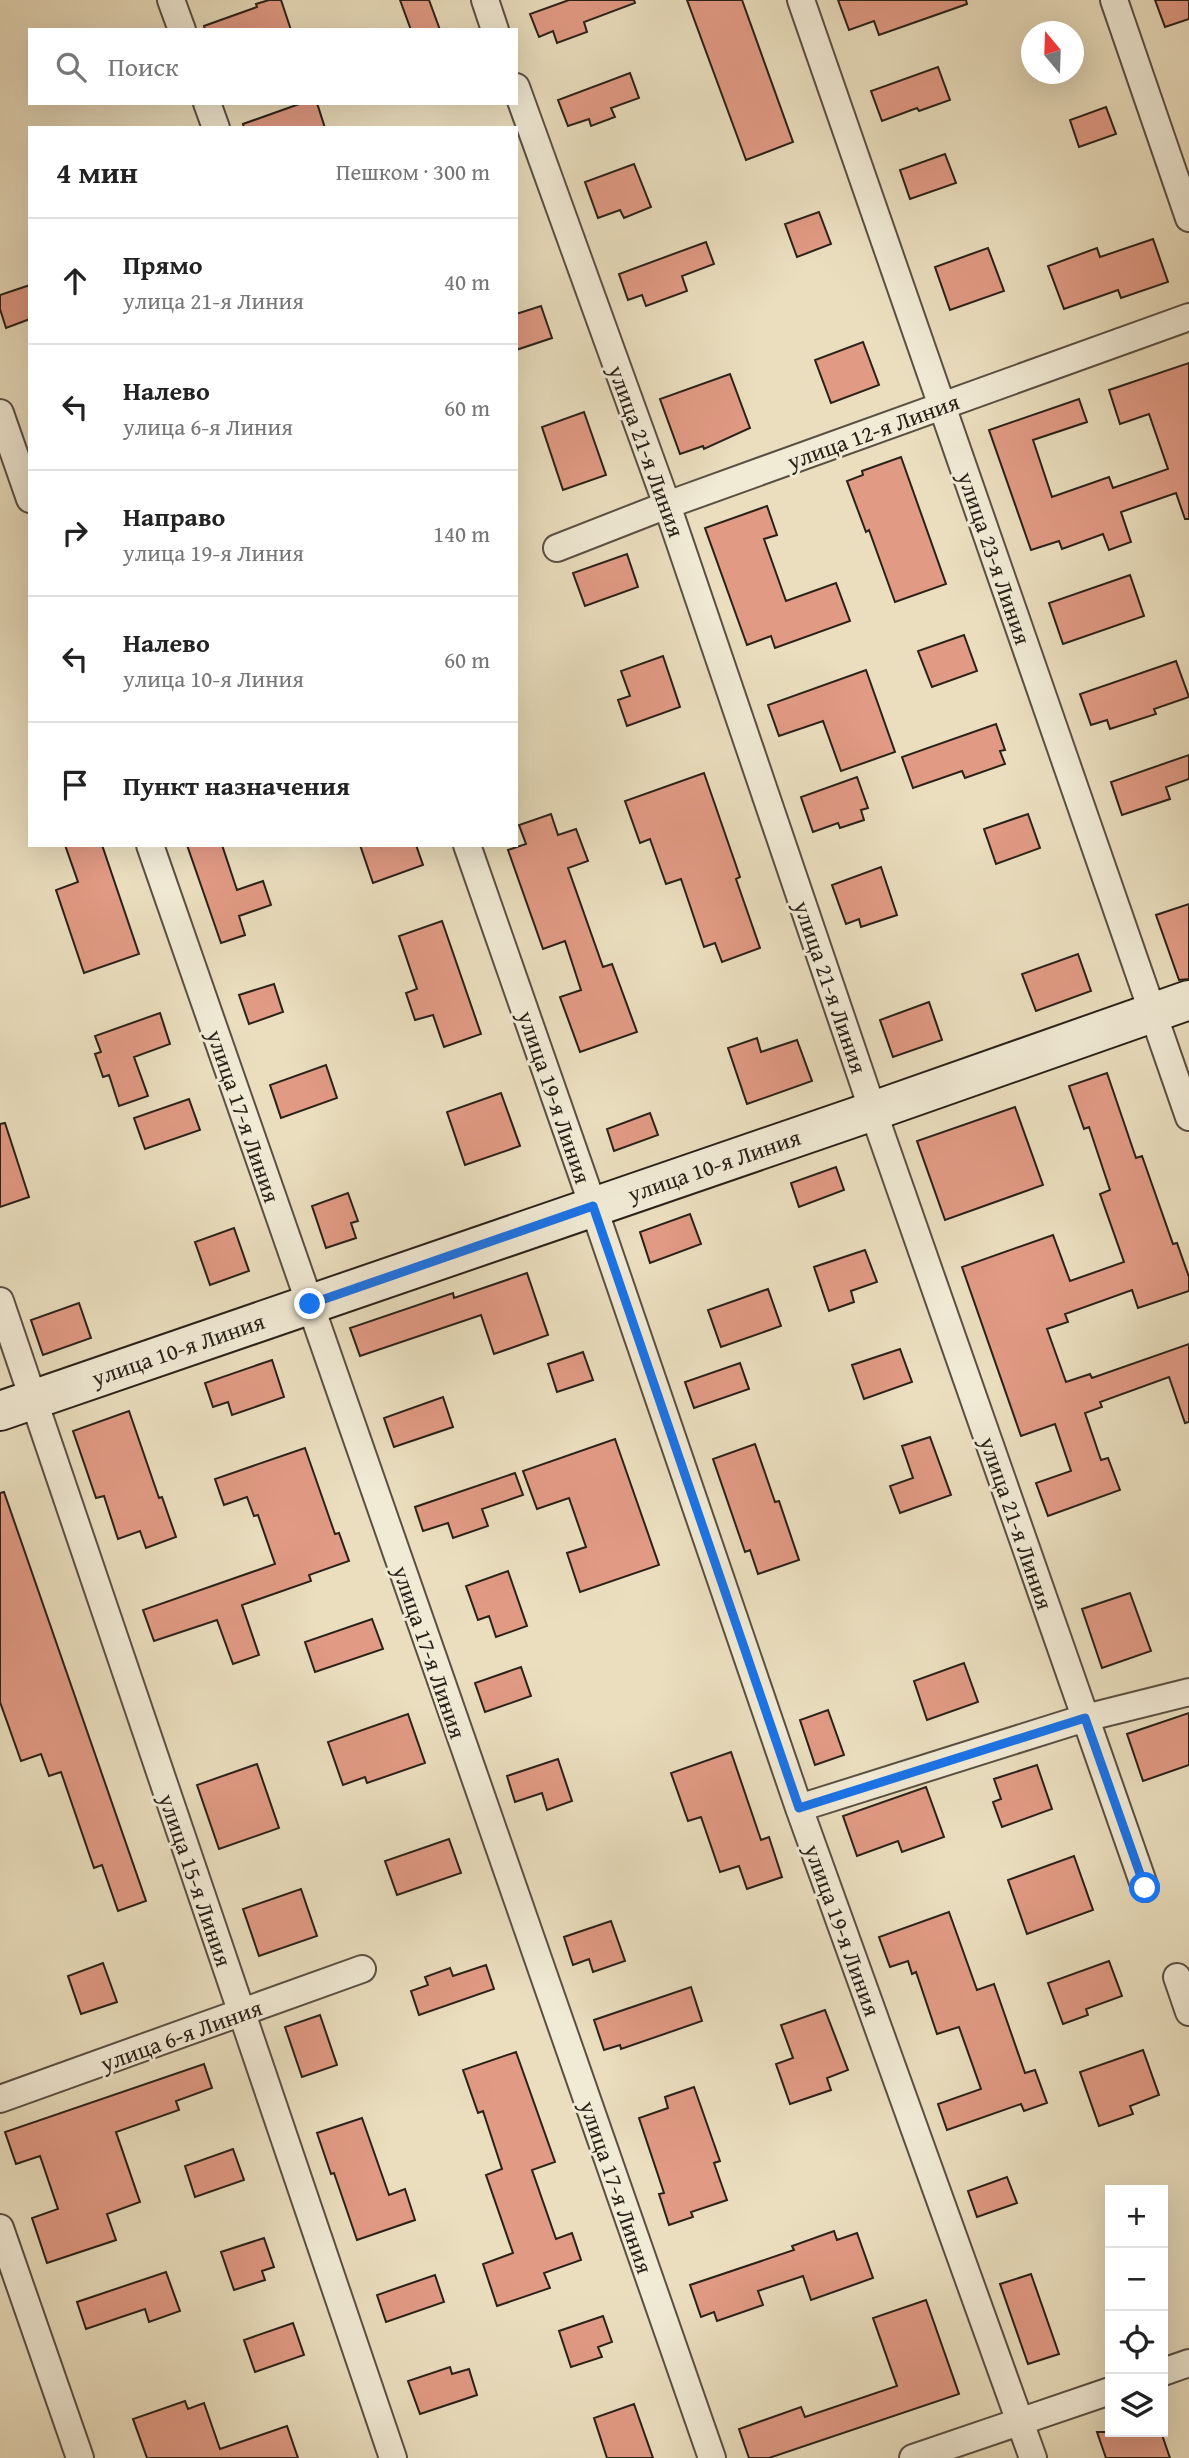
<!DOCTYPE html>
<html lang="ru">
<head>
<meta charset="utf-8">
<style>
	:root { --surface:#fff; --page:#f6f6f6; --text:#222; --muted:#767676; --line:#e0e0e0 }
	body { margin:0; font-family:"Gentium Book Plus",serif; background:var(--page); color:var(--text) }
	.controls { position:absolute; right:21px; bottom:21px; display:grid; overflow:hidden; border-radius:0px; box-shadow:0 7px 28px #0002 }
	.controls button { width:63px; height:63px; display:grid; place-items:center; padding:0; border:0; border-bottom:2px solid var(--line); background:var(--surface); color:var(--text); font:35px sans-serif }
	.compass { position:absolute; left:1021px; top:21px; width:63px; height:63px; border-radius:50%; background:var(--surface); box-shadow:0 7px 28px #0002; rotate:341deg }
	.stop { position:absolute; width:21px; height:21px; margin:-16px; border:5px solid #1a73e8; border-radius:50%; background:#fff }
	.stop.end { background:#1a73e8; border-color:#fff; box-shadow:0 2px 7px #0008 }
	.list { margin:0; padding:0; list-style:none }
	h2 { display:flex; justify-content:space-between; align-items:center; height:91px; margin:0; padding:0 28px; font-size:30px }
	h2 small { font-size:23px; font-weight:400; color:var(--muted) }
	.list li { display:grid; grid-template-columns:46px 1fr auto; gap:21px; align-items:center; box-sizing:border-box; height:126px; padding:0 28px; border-top:2px solid var(--line) }
	.list b { display:block; font-size:26px; white-space:nowrap }
	.list p { margin:0; font-size:23px; white-space:nowrap; color:var(--muted) }
	.list em { font-size:23px; font-style:normal; color:var(--muted) }
	.icon { flex:none; width:38px; height:38px; fill:none; stroke:currentColor; stroke-width:2; stroke-linecap:round; stroke-linejoin:round }
	.map { position:relative; flex:none; width:1189px; height:2458px; overflow:hidden }
	.search { position:absolute; background:var(--surface); box-shadow:0 7px 28px #0002; left:28px; top:28px; width:490px; height:77px; display:flex; align-items:center; gap:18px; box-sizing:border-box; padding:0 24px; border-radius:0px; color:var(--muted); font-size:26px }
	.panel { position:absolute; background:var(--surface); box-shadow:0 7px 28px #0002; left:28px; top:126px; width:490px; height:721px; border-radius:0px }
	.map>svg:first-child { display:block }
</style>
</head>
<body>
<div class="map">
<svg width="1189" height="2458" viewBox="0 0 1189 2458">
	<rect width="100%" height="100%" fill="#eadebe"/>
	<filter id="stains"><feTurbulence type="fractalNoise" baseFrequency=".00286" numOctaves="4"/><feColorMatrix values="0 0 0 0 .2 0 0 0 0 .09 0 0 0 0 .02 0 0 0 .5 -.17"/></filter>
	<radialGradient id="worn" r=".72"><stop offset=".6" stop-color="#630" stop-opacity="0"/><stop offset="1" stop-color="#630" stop-opacity=".3"/></radialGradient>
	<path fill="#e19a84" stroke="#2a2118" stroke-width="2" d="M269,0H281L291,30H205L204,26L257,7L256,4Z
		M400,0H429L440,30H411Z
		M569,0H634L635,3L584,22L587,32L557,43L553,31L539,37L530,14Z
		M687,0H742L793,142L746,160Z
		M838,0H966L967,4L879,35L874,21L849,30Z
		M1155,0H1189V19L1165,27Z
		M938,67L950,100L919,111L917,108L882,121L871,91Z
		M630,73L639,98L611,108L615,117L591,126L589,119L568,126L558,100Z
		M302,103H317L325,128H244L243,124Z
		M1106,107L1116,134L1079,147L1070,120Z
		M945,154L956,183L910,199L900,170Z
		M634,164L651,207L624,218L620,210L598,218L585,182Z
		M819,212L831,244L797,257L785,224Z
		M1153,239L1168,282L1121,298L1118,290L1064,309L1048,266L1097,248L1100,257Z
		M706,242L714,264L682,276L687,291L646,306L642,295L628,300L619,274Z
		M988,248L1004,291L950,310L935,267Z
		M30,285V319L6,328L0,309V295Z
		M541,306L552,338L516,350V314Z
		M863,342L879,385L831,403L815,360Z
		M1189,363V519H1185L1176,493L1121,512L1131,542L1109,550L1103,534L1062,549L1059,541L1031,550L989,430L1079,399L1087,422L1033,440L1052,497L1109,477L1113,488L1168,469L1149,414L1120,424L1109,390Z
		M730,374L750,428L704,449L703,446L680,454L660,399Z
		M584,412L606,475L563,490L542,427Z
		M901,457L946,584L895,602L869,530L866,532L847,481L863,475L862,471Z
		M767,506L777,535L764,539L786,601L836,583L850,621L775,648L771,636L747,645L705,528Z
		M627,554L638,587L585,606L573,573Z
		M1130,575L1144,616L1063,644L1049,603Z
		M964,635L977,671L932,687L918,651Z
		M663,656L680,707L627,726L618,700L630,696L621,671Z
		M1176,661L1189,697L1154,709L1156,714L1110,729L1107,720L1091,725L1080,694Z
		M866,670L895,752L841,771L823,721L779,736L768,705Z
		M996,724L1005,750L1000,751L1005,764L965,778L962,771L913,788L902,757Z
		M1189,755V779L1166,787L1170,799L1122,815L1111,782Z
		M704,773L740,877L736,879L760,948L722,962L715,943L704,947L681,879L666,884L650,839L640,843L625,801Z
		M857,777L868,808L861,810L864,820L840,828L838,823L813,832L801,797Z
		M551,814L558,835L576,829L588,861L568,868L603,967L612,964L637,1032L580,1052L560,997L581,990L565,941L543,949L508,850L526,844L519,825Z
		M1028,814L1040,848L996,864L984,829Z
		M65,845H102L139,954L84,973L56,890L78,882Z
		M187,845H222L237,890L263,881L271,905L239,916L245,935L221,943Z
		M360,845H416L423,865L373,883Z
		M881,867L897,915L861,927L859,919L846,924L832,885Z
		M1189,904V979L1179,980L1156,915Z
		M442,921L481,1034L444,1047L433,1015L415,1020L406,993L417,989L399,936Z
		M1078,954L1091,991L1036,1011L1022,974Z
		M274,984L283,1012L249,1024L239,995Z
		M929,1002L942,1040L893,1057L880,1020Z
		M160,1013L170,1044L134,1057L148,1096L119,1106L109,1075L103,1077L95,1054L101,1052L95,1036Z
		M757,1038L761,1052L797,1040L812,1081L747,1104L728,1048Z
		M326,1065L337,1098L281,1118L270,1085Z
		M1107,1073L1136,1158L1142,1156L1173,1244L1177,1243L1189,1277V1291L1138,1308L1132,1290L1065,1314L1068,1322L1047,1329L1066,1382L1090,1374L1092,1378L1189,1344V1422L1185,1423L1169,1377L1100,1402L1102,1407L1085,1413L1101,1460L1108,1458L1120,1490L1048,1516L1036,1483L1071,1471L1055,1424L1021,1436L962,1267L1053,1235L1070,1281L1124,1262L1100,1194L1110,1190L1089,1127L1084,1129L1069,1086Z
		M501,1093L520,1146L465,1165L447,1112Z
		M189,1099L200,1130L145,1149L134,1118Z
		M1015,1107L1043,1185L945,1220L917,1141Z
		M650,1113L658,1135L614,1151L607,1129Z
		M5,1123L29,1197L0,1207V1124Z
		M836,1167L844,1190L799,1207L791,1183Z
		M348,1193L358,1221L351,1223L356,1238L326,1248L312,1206Z
		M690,1214L701,1244L650,1263L640,1232Z
		M234,1228L249,1271L210,1285L195,1242Z
		M865,1250L877,1282L851,1291L854,1302L829,1311L814,1267Z
		M527,1273L548,1335L494,1354L481,1315L360,1356L350,1328L453,1293L454,1298Z
		M768,1289L781,1326L721,1347L708,1310Z
		M79,1303L91,1338L43,1355L31,1320Z
		M900,1349L912,1382L864,1399L852,1365Z
		M583,1352L593,1380L557,1392L548,1364Z
		M272,1360L284,1397L232,1415L228,1402L213,1407L205,1383Z
		M740,1363L749,1389L694,1408L685,1382Z
		M443,1397L453,1427L394,1447L384,1418Z
		M129,1411L159,1498L162,1497L176,1537L146,1548L140,1531L118,1539L104,1496L96,1498L73,1431Z
		M930,1437L951,1495L900,1513L890,1486L913,1478L902,1446Z
		M615,1439L659,1565L580,1592L567,1553L586,1547L569,1498L537,1509L523,1471Z
		M755,1444L775,1502L779,1501L799,1560L758,1574L750,1550L745,1552L713,1459Z
		M305,1448L335,1534L339,1533L349,1561L309,1575L311,1581L242,1605L259,1655L233,1664L217,1620L154,1641L143,1610L275,1564L258,1515L254,1516L247,1497L224,1505L215,1479Z
		M515,1473L523,1495L482,1509L488,1526L453,1538L448,1523L423,1531L415,1507Z
		M4,1492L146,1901L118,1911L102,1865L94,1868L61,1772L49,1776L41,1754L21,1761L0,1702V1493Z
		M508,1571L527,1626L496,1637L489,1616L478,1620L466,1586Z
		M1130,1593L1151,1651L1102,1668L1082,1609Z
		M372,1619L383,1649L315,1672L305,1642Z
		M964,1663L978,1702L927,1720L914,1681Z
		M521,1667L531,1696L485,1712L475,1683Z
		M828,1710L844,1755L815,1765L800,1720Z
		M1189,1713V1765L1143,1781L1127,1734Z
		M408,1714L425,1763L367,1783L365,1777L343,1785L328,1742Z
		M731,1752L761,1840L769,1837L782,1877L747,1889L739,1866L720,1872L701,1817L688,1821L671,1773Z
		M558,1759L572,1801L547,1810L542,1793L515,1802L507,1776Z
		M257,1764L279,1828L219,1849L197,1785Z
		M1037,1765L1052,1809L1002,1827L993,1802L1001,1799L994,1779Z
		M926,1787L944,1837L902,1852L898,1841L857,1856L843,1816Z
		M449,1839L461,1873L397,1895L385,1861Z
		M1074,1856L1093,1910L1027,1934L1008,1880Z
		M301,1889L317,1936L259,1956L243,1909Z
		M949,1912L977,1990L994,1984L1025,2073L1035,2070L1047,2103L1024,2111L1021,2104L947,2130L938,2104L981,2089L959,2027L937,2034L916,1972L912,1974L908,1961L890,1967L879,1937Z
		M611,1921L625,1961L593,1972L589,1959L573,1965L564,1937Z
		M1109,1961L1122,1996L1086,2009L1088,2015L1063,2024L1048,1983Z
		M103,1963L117,2002L81,2014L68,1976Z
		M486,1965L494,1989L419,2015L411,1991L428,1985L425,1977L450,1968L453,1976Z
		M691,1987L702,2021L621,2049L620,2045L604,2050L594,2020Z
		M825,2010L848,2070L827,2078L831,2090L790,2104L776,2064L793,2058L781,2025Z
		M320,2015L337,2065L302,2077L285,2027Z
		M1143,2050L1159,2095L1130,2106L1133,2114L1099,2126L1080,2072Z
		M516,2052L555,2162L532,2170L556,2239L572,2233L581,2260L544,2273L550,2288L497,2306L483,2264L513,2253L486,2175L502,2169L483,2111L478,2113L463,2070Z
		M204,2064L212,2088L176,2101L179,2110L116,2132L140,2202L107,2214L116,2240L47,2263L32,2218L58,2209L40,2156L16,2164L5,2132Z
		M694,2087L720,2161L714,2163L727,2200L691,2212L693,2217L669,2225L659,2194L664,2193L639,2118L668,2108L665,2097Z
		M362,2118L389,2195L405,2189L415,2220L357,2240L334,2173L331,2174L317,2133Z
		M233,2149L244,2180L195,2197L185,2166Z
		M1007,2177L1017,2203L977,2217L968,2191Z
		M834,2231L837,2240L857,2233L873,2278L811,2300L803,2276L758,2291L763,2305L717,2321L714,2312L701,2317L690,2285L794,2250L792,2246Z
		M264,2238L274,2267L262,2271L265,2280L234,2290L221,2252Z
		M166,2272L180,2311L149,2322L145,2309L86,2329L77,2302Z
		M1031,2274L1059,2354L1028,2364L1000,2284Z
		M435,2275L444,2302L386,2322L377,2295Z
		M926,2300L959,2394L769,2458H749L739,2429L801,2407L805,2417L897,2386L873,2318Z
		M603,2316L612,2342L598,2347L602,2357L571,2367L559,2331Z
		M293,2323L304,2355L255,2372L244,2340Z
		M450,2367L452,2374L469,2369L477,2395L420,2414L408,2381Z
		M185,2401L188,2409L204,2403L220,2449L287,2426L298,2458H147L133,2419Z
		M634,2404L653,2458H607L594,2418Z
		M1097,2432H1161L1170,2458H1106Z"/>
	<g fill="none" stroke-linecap="round" stroke-linejoin="round">
		<g stroke="#5a5042" stroke-width="30">
			<path id="street" d="M171,0L182,30
				M485,0L495,30
				M801,0L1189,1117
				M1114,0L1189,218
				M516,87L667,505L873,1111L1145,1888
				M207,103L216,128
				M0,413L30,499
				M557,548L667,505L1189,317
				M150,845L712,2458
				M467,845L593,1206L799,1808L1033,2458
				M0,1301L393,2458
				M799,1808L1085,1718L1189,1692
				M1177,1977L1189,2012
				M0,2099L362,1969
				M0,2228L80,2458
				M1163,2372L1189,2363
				M913,2458L1110,2391"/>
		</g>
		<g stroke="#2a2118" stroke-width="42">
			<path id="secondary" d="M0,1411L873,1111L1189,1000"/>
		</g>
		<use href="#street" stroke="#f1ead5" stroke-width="26"/>
		<use href="#secondary" stroke="#f1ead5" stroke-width="38"/>
	</g>
	<g fill="none" stroke-linecap="round" stroke-linejoin="round">
		<path stroke="#1a73e8" stroke-width="9" d="M310,1304L593,1206L799,1808L1085,1718L1145,1888"/>
	</g>
	<g text-anchor="middle" dominant-baseline="central" stroke-width="6" stroke-linejoin="round" paint-order="stroke">
		<g font-size="23" fill="#2a2118" stroke="#f1ead5">
			<text transform="translate(873 431) rotate(-20)">улица 12-я Линия</text>
			<text transform="translate(647 451) rotate(70)">улица 21-я Линия</text>
			<text transform="translate(995 558) rotate(71)">улица 23-я Линия</text>
			<text transform="translate(831 987) rotate(71)">улица 21-я Линия</text>
			<text transform="translate(555 1097) rotate(71)">улица 19-я Линия</text>
			<text transform="translate(244 1116) rotate(71)">улица 17-я Линия</text>
			<text transform="translate(714 1165) rotate(-19)">улица 10-я Линия</text>
			<text transform="translate(178 1349) rotate(-19)">улица 10-я Линия</text>
			<text transform="translate(1017 1523) rotate(71)">улица 21-я Линия</text>
			<text transform="translate(430 1652) rotate(71)">улица 17-я Линия</text>
			<text transform="translate(196 1880) rotate(71)">улица 15-я Линия</text>
			<text transform="translate(843 1930) rotate(70)">улица 19-я Линия</text>
			<text transform="translate(181 2035) rotate(-20)">улица 6-я Линия</text>
			<text transform="translate(617 2187) rotate(71)">улица 17-я Линия</text>
		</g>
	</g>
	<rect width="100%" height="100%" filter="url(#stains)"/>
	<rect width="100%" height="100%" fill="url(#worn)"/>
</svg>
<div class="controls">
<button>+</button>
<button>−</button>
<button><svg class="icon" aria-label="locate" viewBox="0 0 24 24"><circle cx="12" cy="12" r="6"/><path d="M12 2v4M12 18v4M2 12h4M18 12h4"/></svg></button>
<button><svg class="icon" aria-label="layers" viewBox="0 0 24 24"><path d="M12 4l9 5-9 5-9-5zM3 14l9 5 9-5"/></svg></button>
</div>
<svg class="compass" viewBox="-18 -18 36 36"><path d="M0-13l5 13h-10z" fill="#e53935"/><path d="M0 13l5-13h-10z" fill="#767676"/></svg>
<div class="stop" style="left:1145px;top:1888px"></div>
<div class="stop end" style="left:310px;top:1304px"></div>
<div class="search"><svg class="icon" aria-label="search" viewBox="0 0 24 24"><circle cx="10" cy="10" r="6"/><path d="M15 15l6 6"/></svg>Поиск</div>
<section class="panel">
<h2>4 мин<small>Пешком · 300 m</small></h2>
<ul class="list">
<li><svg class="icon" aria-label="ahead" viewBox="0 0 24 24"><path d="M12 20V5M6 11l6-6 6 6"/></svg><div><b>Прямо</b><p>улица 21-я Линия</p></div><em>40 m</em></li>
<li><svg class="icon" aria-label="left" viewBox="0 0 24 24"><path d="M17 20v-9H6M10 6l-5 5 5 5"/></svg><div><b>Налево</b><p>улица 6-я Линия</p></div><em>60 m</em></li>
<li><svg class="icon" aria-label="right" viewBox="0 0 24 24"><path d="M7 20v-9h11M14 6l5 5-5 5"/></svg><div><b>Направо</b><p>улица 19-я Линия</p></div><em>140 m</em></li>
<li><svg class="icon" aria-label="left" viewBox="0 0 24 24"><path d="M17 20v-9H6M10 6l-5 5 5 5"/></svg><div><b>Налево</b><p>улица 10-я Линия</p></div><em>60 m</em></li>
<li><svg class="icon" aria-label="arrive" viewBox="0 0 24 24"><path d="M6 21V4h12l-3 4 3 4H6"/></svg><div><b>Пункт назначения</b></div></li>
</ul>
</section>
</div>
</body>
</html>
